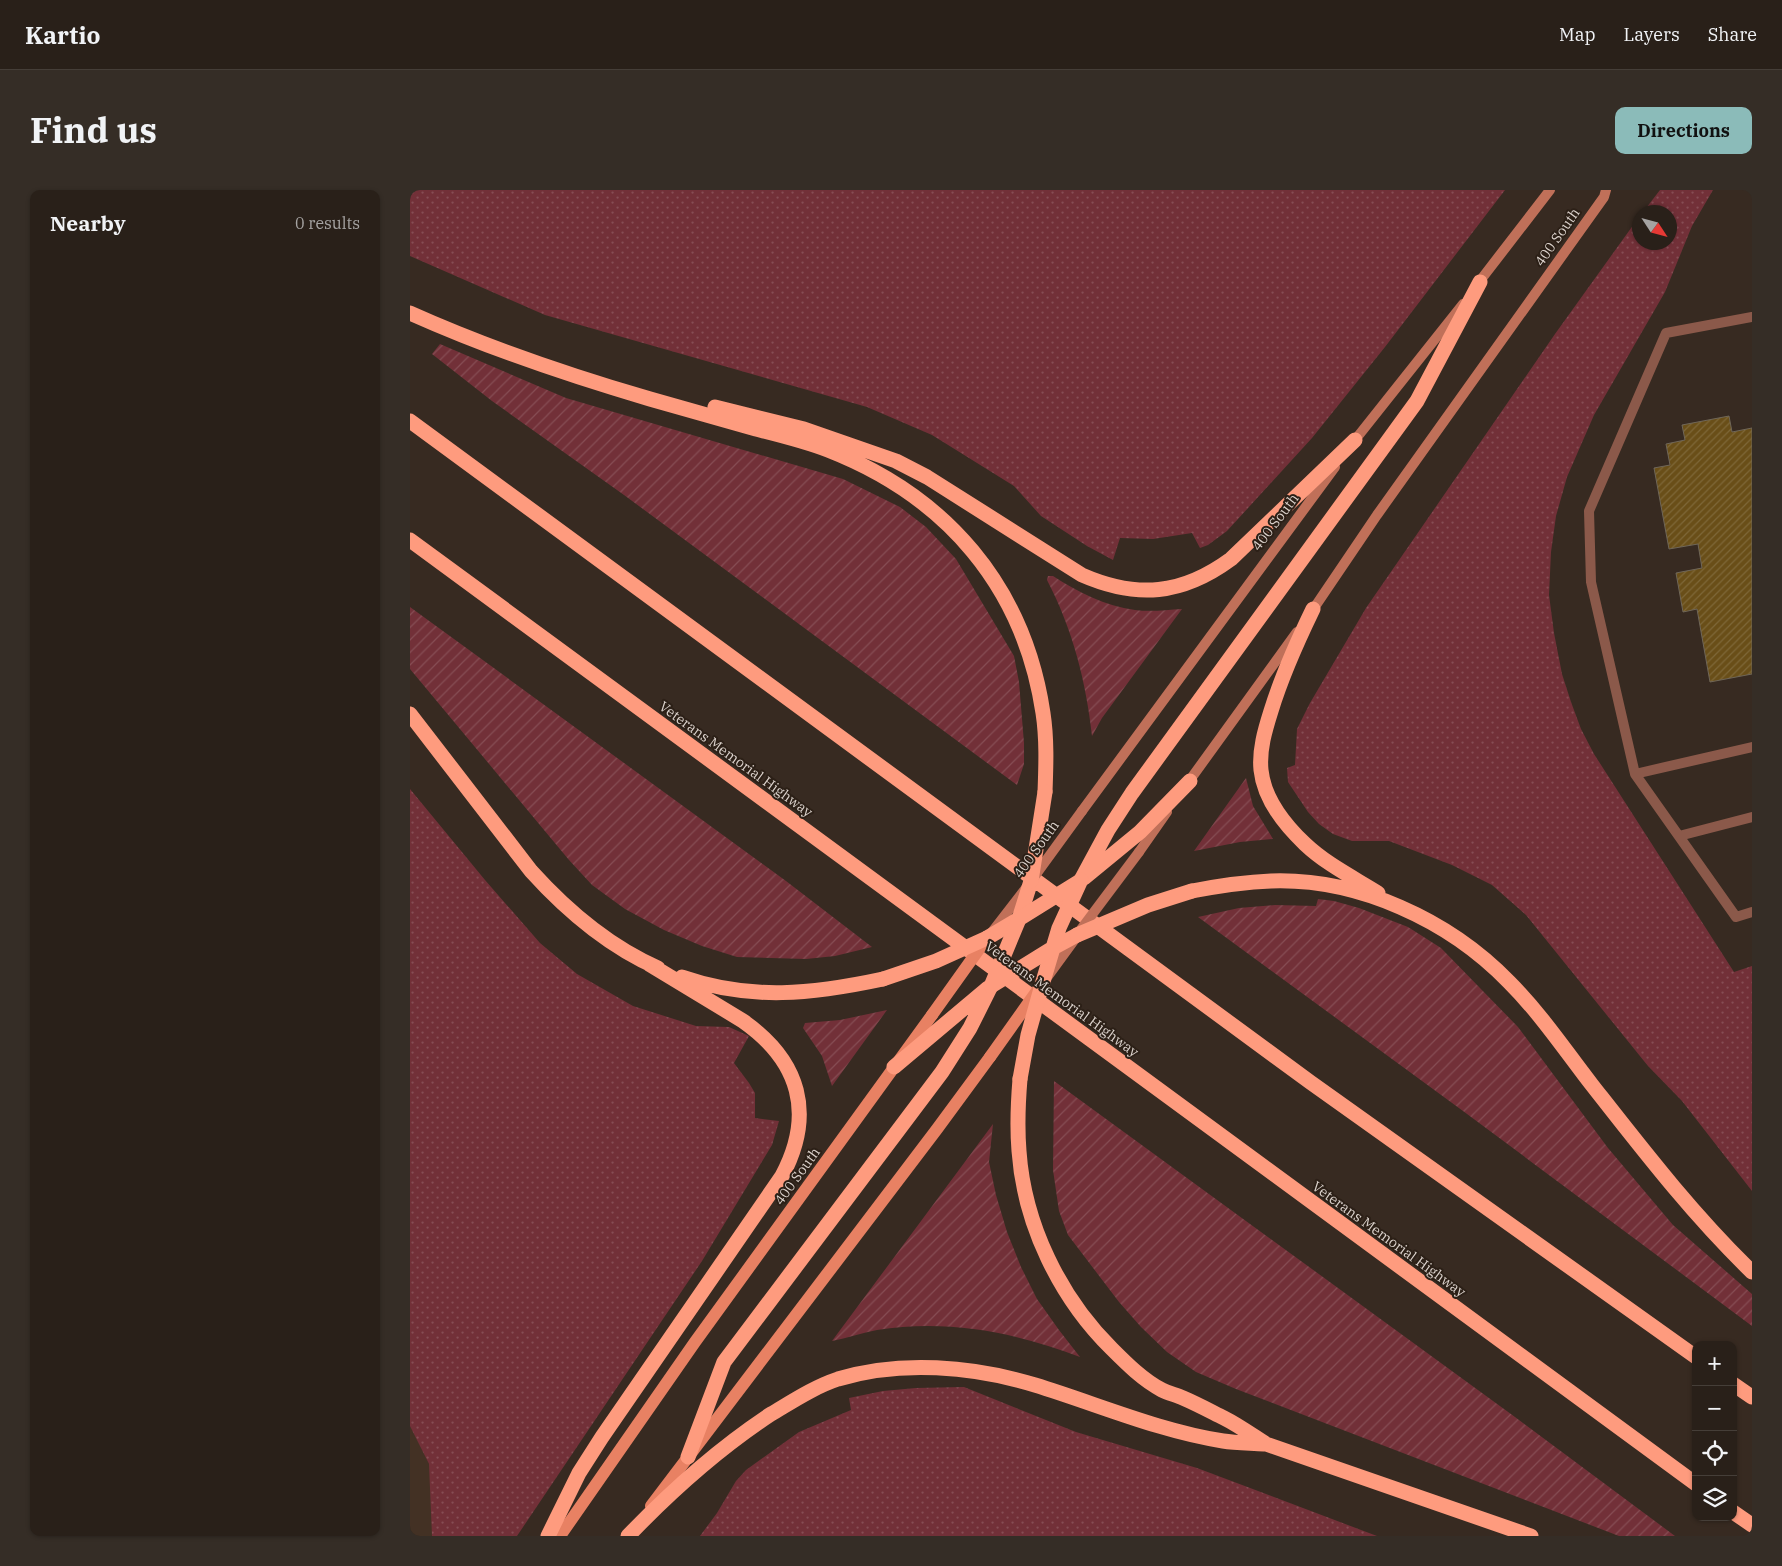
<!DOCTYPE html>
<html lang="en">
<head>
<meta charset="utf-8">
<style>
	:root { --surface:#292019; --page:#352d26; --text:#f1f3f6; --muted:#a5a3a2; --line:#453e38; --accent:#8bbbb9 }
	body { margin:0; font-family:"IBM Plex Serif",serif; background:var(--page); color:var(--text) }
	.controls { position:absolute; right:15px; bottom:15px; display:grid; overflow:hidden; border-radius:10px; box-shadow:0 1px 4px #0004 }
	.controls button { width:45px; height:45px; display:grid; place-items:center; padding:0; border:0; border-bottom:1px solid var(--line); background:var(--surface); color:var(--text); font:25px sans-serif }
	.compass { position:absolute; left:1222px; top:15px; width:45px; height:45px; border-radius:50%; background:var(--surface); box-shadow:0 1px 4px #0004; rotate:126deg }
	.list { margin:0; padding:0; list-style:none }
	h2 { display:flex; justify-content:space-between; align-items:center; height:65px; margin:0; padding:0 20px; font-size:21px }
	h2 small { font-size:16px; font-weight:400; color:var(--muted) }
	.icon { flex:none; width:28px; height:28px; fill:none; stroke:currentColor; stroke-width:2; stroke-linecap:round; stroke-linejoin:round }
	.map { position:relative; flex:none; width:1342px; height:1346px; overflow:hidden; border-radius:10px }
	header { display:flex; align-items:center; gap:30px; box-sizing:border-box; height:70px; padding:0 25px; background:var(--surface); border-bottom:1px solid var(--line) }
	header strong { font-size:24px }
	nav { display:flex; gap:28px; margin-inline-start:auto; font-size:18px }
	.intro { display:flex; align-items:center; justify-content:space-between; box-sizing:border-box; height:120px; padding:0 30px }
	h1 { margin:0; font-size:35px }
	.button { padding:12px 22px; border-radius:10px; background:var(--accent); color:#111; font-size:18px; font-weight:700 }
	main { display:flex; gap:30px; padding:0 30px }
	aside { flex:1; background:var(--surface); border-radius:10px; box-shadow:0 1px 4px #0004 }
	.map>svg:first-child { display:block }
</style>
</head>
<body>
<header>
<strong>Kartio</strong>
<nav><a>Map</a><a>Layers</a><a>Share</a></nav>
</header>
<div class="intro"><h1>Find us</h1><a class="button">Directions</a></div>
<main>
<aside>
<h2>Nearby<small>0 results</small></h2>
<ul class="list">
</ul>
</aside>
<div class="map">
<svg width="1342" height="1346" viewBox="0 0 1342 1346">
	<defs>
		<pattern id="grass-dots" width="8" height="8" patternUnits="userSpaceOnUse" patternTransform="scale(1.25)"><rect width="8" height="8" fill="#723038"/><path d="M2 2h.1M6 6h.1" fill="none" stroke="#864d54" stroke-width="1.8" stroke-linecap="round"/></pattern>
		<pattern id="garden-furrows" width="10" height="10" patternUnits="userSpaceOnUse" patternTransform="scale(1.25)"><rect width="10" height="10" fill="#723038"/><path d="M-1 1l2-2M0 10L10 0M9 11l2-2" fill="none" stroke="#864d54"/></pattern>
		<pattern id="building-hatch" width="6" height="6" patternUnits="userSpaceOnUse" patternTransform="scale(1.25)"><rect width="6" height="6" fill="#694e18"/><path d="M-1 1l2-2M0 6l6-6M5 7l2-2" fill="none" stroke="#7e6738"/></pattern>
	</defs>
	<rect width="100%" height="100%" fill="#372a21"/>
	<path fill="#433124" d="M0,1234L19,1274L32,1346H0Z"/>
	<path fill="url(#grass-dots)" d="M0,0H1095L975,157L902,248L817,341L798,355L790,358L782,343L743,349L710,348L703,370L677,356L631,326L604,296L522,245L457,217L135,125L0,66Z
		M1250,0H1303L1282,36L1255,102L1184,225L1157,287L1146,326L1141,362L1139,405L1144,443L1152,484L1161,512L1171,539L1184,564L1324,782L1342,776V1001L1272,911L1238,876L1116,725L1082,695L1042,675L979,651H942L923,644L909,634L898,622L878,592L877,578L885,575L887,539L900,513L956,418L1145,144L1229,27L1230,52H1260V22H1233Z
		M0,599L75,690L130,753L167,784L223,816L286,836L319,837L339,846L324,873L339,893L345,903V928L369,931L362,955L292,1071L107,1346H22L19,1274L0,1236Z
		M554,1197L666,1242L787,1278L967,1346H290L307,1323L326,1291L336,1280L389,1242L441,1220L439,1208L473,1201L506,1198Z"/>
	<path fill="url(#garden-furrows)" d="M30,154L156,208L433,289L490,317L516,337L546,369L604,466L609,492L614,553V574L607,595L214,305L82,211L22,164Z
		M638,386H643C668,402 695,416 725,420C740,422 756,420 772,419L692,528L682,546C676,492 663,440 637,390Z
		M0,417L376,691L462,757L425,766L396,769L327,767L292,756L254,740L215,719L182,695L159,670L0,479Z
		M836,588L843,616L863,649L830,652L784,661Z
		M908,709L924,711L949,718L998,737L1031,758L1108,837L1198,958L1263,1035L1342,1104V1136L1053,921L788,727L829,718L865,715L906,716Z
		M477,820L422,896L412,866L393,838L395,833L430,830Z
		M644,891L1105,1227L1265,1346H1209L826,1199L786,1182L757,1162L731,1137L709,1112L658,1045L649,1021L643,980Z
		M583,934L579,972L586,1005L597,1042L611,1077L627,1109L649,1140L670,1167C605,1142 537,1129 467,1140C452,1143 437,1148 422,1151Z"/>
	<path fill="url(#building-hatch)" stroke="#6f6658" d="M1319,226L1322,242L1342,238V484L1300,492L1287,419L1273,422L1266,383L1292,378L1288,354L1259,359L1244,278L1260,275L1256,254L1275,250L1272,235Z"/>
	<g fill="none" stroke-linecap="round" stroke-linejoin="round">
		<path stroke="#8b594a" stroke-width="10" d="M1342,127L1256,143L1179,321L1181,392L1225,584L1342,557
			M1225,584L1326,727L1342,722
			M1269,646L1342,627"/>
		<path stroke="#c07059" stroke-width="10" d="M1066,96L1140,0
			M941,255L1053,114
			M900,424L967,325L1194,7L1196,0
			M777,594L887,442
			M672,621L925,277
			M729,662L757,622
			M582,742L616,698
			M638,786L665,749"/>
		<path stroke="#e88163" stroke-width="12" d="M241,1316L527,939L580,867
			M150,1346L285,1152L522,825"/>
		<path stroke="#fe9b7e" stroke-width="15" d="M0,123C78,158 158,185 240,209C276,219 311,229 346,239C370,245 395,251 418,260C536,306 614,396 633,523C637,549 636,576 635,602
			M305,217L394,239L486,271L517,287L672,385C727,409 772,405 821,369L945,250
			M0,231L900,892L1286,1167
			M0,350L1286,1294
			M903,419C887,452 872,485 861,521C855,540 849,560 851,580C854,609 875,635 895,654C916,674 944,688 968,703
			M0,524L121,681C158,722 198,756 248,778
			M674,688L730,642L780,591
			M671,690L698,640L722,603L1007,211L1070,92
			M782,701C808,696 835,692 861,691C948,688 1039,730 1099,792C1130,823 1155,860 1182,895C1233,960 1283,1025 1342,1082
			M577,748L609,729L621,691
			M272,787C341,811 403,804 473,789
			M632,795L643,758L667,745
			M484,877L578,798
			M610,889C608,913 607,937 609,961C614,1034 650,1108 702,1159C717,1174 733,1190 752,1200C758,1203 766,1205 773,1208C787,1214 800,1221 814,1228C828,1235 842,1245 856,1254L1121,1346
			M1323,1194L1342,1207
			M278,1267L314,1172L532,882L560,838L581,796
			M1323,1322L1342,1335
			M138,1346L169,1283L192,1247L372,986C405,924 390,871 333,831L239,774
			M218,1346C262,1300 308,1259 361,1224C383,1211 404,1197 428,1189C490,1170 563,1176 625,1195C687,1214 749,1241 813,1251C826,1253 841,1253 854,1254"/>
		<path stroke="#c07059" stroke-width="10" d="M624,687L672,621
			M669,742L729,662"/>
		<path stroke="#e88163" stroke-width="12" d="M522,825L577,748
			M580,867L629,798"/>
		<path stroke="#fe9b7e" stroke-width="15" d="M621,691L635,602
			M667,745L738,715L782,701
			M473,789L526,771L577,748
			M582,794L609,729L670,691
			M581,796L643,758L649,738L671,690
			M610,889L618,845L632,795"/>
	</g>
	<g text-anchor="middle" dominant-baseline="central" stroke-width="4" stroke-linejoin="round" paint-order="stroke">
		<g font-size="14" fill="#dcd3cd" stroke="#2c2017">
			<text transform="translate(1147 47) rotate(-55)">400 South</text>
			<text transform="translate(865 332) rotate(-53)">400 South</text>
			<text transform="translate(326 569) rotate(36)">Veterans Memorial Highway</text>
			<text transform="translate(626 659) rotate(-54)">400 South</text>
			<text transform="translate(652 809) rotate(36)">Veterans Memorial Highway</text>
			<text transform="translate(387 986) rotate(-54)">400 South</text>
			<text transform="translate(979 1049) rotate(36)">Veterans Memorial Highway</text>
		</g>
	</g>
</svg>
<div class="controls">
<button>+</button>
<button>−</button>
<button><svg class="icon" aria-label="locate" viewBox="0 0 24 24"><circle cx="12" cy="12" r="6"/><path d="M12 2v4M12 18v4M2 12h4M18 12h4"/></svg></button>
<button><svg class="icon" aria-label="layers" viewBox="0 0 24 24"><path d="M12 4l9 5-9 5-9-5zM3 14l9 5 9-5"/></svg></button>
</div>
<svg class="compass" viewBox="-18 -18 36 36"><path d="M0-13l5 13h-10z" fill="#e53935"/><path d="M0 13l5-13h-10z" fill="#a5a3a2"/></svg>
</div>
</main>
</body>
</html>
